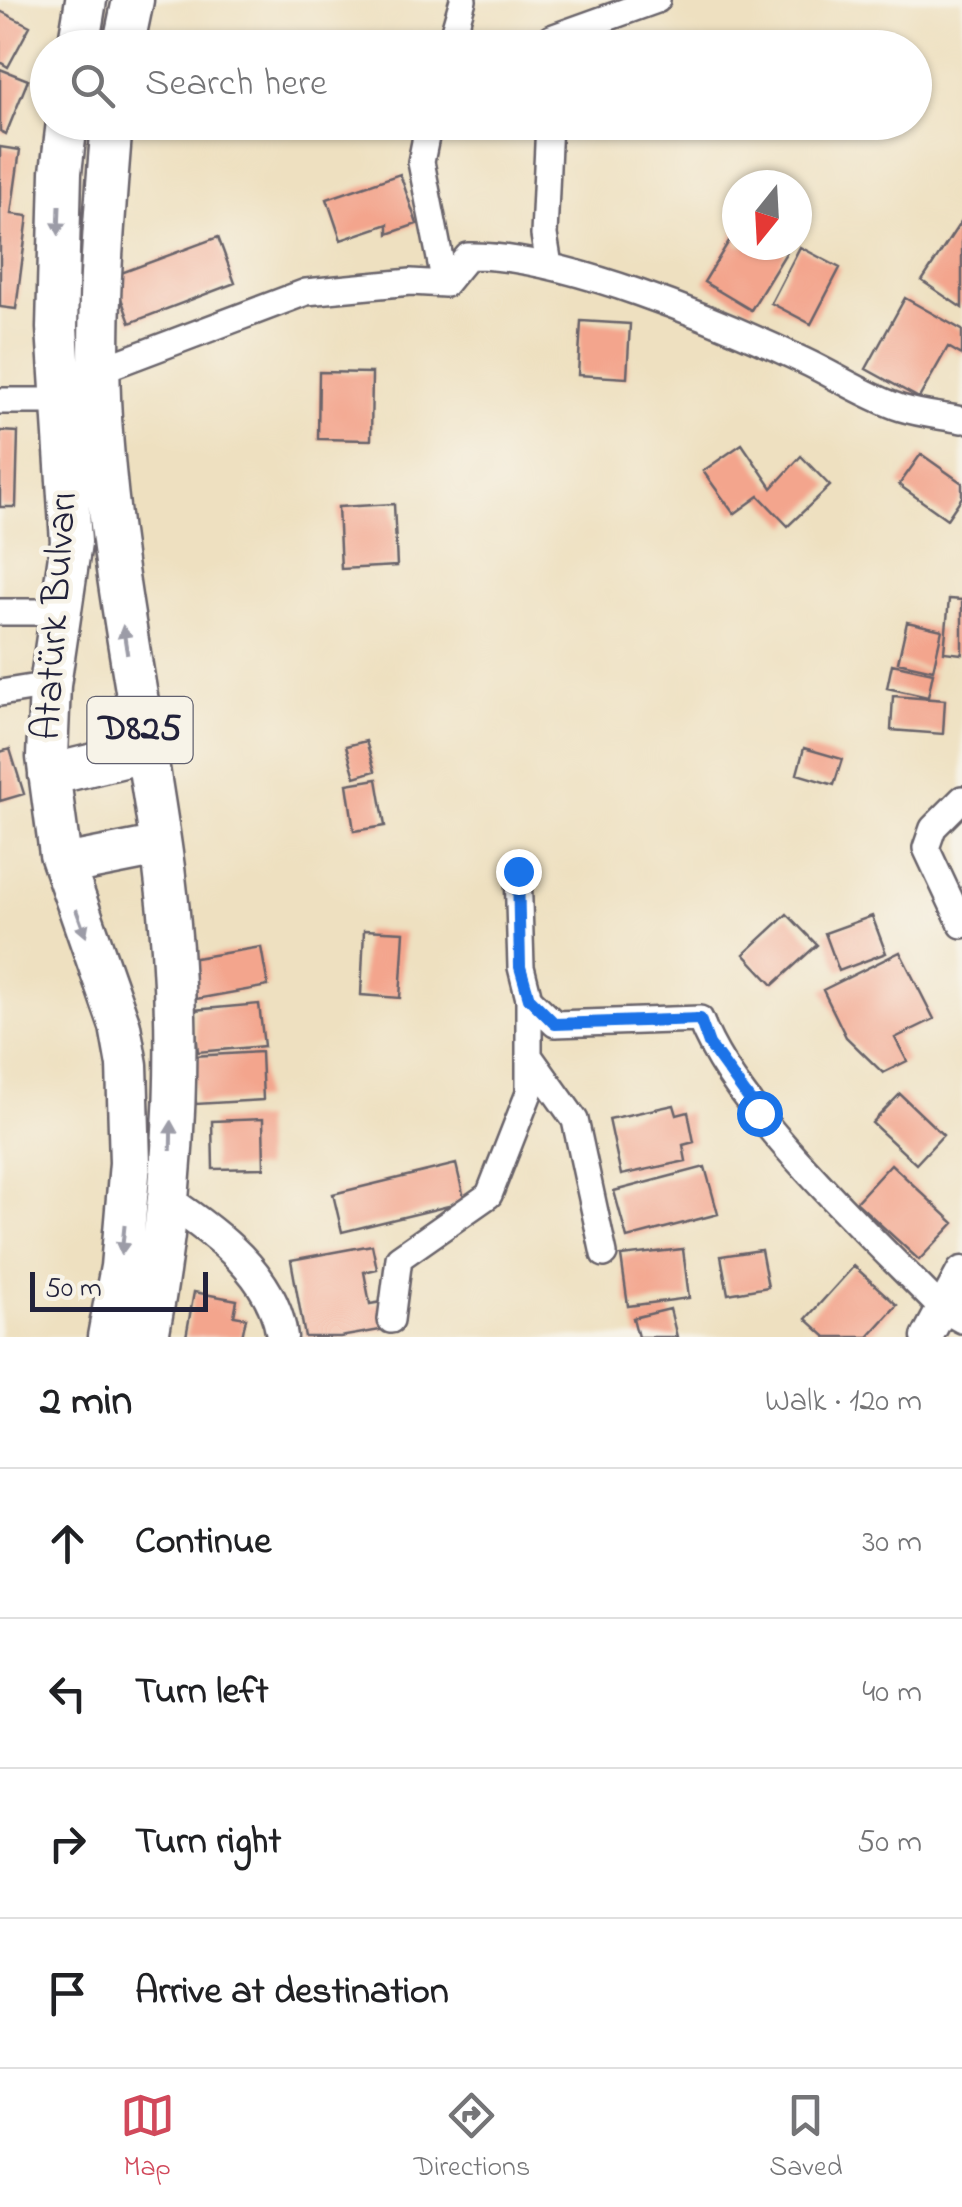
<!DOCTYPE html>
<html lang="en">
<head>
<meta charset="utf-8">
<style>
	:root { --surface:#fff; --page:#f2f2f2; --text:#202124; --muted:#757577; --line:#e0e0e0; --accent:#d1495b }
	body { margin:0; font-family:"Indie Flower",sans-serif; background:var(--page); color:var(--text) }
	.compass { position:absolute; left:722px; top:170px; width:90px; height:90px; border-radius:50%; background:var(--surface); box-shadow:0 2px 8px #0004; rotate:198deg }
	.scale { position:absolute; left:30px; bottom:25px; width:178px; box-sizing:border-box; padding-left:10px; border:5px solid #22223b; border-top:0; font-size:28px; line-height:35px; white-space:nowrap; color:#22223b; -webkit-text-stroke:8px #f7f3e8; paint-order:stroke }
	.stop { position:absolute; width:30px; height:30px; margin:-22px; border:8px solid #1a73e8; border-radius:50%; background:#fff }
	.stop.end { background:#1a73e8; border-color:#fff; box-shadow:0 2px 10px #0008 }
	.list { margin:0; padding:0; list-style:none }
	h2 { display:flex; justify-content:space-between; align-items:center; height:130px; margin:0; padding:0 40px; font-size:42px }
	h2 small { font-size:32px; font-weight:400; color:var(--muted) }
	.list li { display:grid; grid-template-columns:65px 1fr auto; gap:30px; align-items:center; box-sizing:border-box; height:150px; padding:0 40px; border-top:2px solid var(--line) }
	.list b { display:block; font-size:38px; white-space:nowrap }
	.list em { font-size:32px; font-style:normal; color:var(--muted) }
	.icon { flex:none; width:55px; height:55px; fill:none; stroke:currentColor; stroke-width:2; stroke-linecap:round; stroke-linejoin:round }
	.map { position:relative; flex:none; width:962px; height:1337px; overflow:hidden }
	.search { position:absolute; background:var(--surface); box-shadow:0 2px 8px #0004; left:30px; right:30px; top:30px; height:110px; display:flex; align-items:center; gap:25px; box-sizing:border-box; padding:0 35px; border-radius:55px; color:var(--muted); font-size:38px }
	.sheet { height:730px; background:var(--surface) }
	nav { display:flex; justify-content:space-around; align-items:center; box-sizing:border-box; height:140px; border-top:2px solid var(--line); background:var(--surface); font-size:28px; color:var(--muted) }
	nav a { display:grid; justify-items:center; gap:5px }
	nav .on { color:var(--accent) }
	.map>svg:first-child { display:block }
</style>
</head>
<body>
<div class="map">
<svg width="962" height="1337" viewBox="0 0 962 1337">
	<rect width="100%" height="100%" fill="#f7f3e8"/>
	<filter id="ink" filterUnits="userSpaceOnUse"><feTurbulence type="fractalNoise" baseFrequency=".01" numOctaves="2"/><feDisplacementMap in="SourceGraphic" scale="20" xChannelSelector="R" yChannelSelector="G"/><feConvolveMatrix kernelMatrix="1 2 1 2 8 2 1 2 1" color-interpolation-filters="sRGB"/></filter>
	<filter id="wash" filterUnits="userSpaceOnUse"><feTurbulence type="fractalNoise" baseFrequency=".0048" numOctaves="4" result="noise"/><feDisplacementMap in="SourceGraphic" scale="40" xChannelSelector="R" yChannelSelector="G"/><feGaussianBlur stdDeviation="2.25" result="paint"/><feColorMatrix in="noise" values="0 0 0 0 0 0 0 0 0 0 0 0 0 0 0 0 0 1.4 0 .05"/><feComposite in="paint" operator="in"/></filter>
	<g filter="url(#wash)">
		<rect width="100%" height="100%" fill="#eee0c0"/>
		<g id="blocks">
			<path fill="#f3a58d" d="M0,11L30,26L8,67L0,62Z
				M0,69L28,80L6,134L0,131Z
				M0,147L20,150L11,214L28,216L16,309L0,307Z
				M400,174L417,224L388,234V224L341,240L327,199Z
				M962,220V308L922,281Z
				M737,228V245H773L786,253L751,310L704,282Z
				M218,237L235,283L130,323L113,276Z
				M800,247L840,268L811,324L771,303Z
				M905,298L962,330V355L948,347L919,398L866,369Z
				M581,321L630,324L627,378L578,375Z
				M319,372L372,373L371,440L318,439Z
				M0,431L18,432L16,507H0Z
				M742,444L772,488L801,456L830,486L788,526L759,496L734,514L703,471Z
				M921,454L962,483V497L947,519L899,485Z
				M394,504L397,566L341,569L338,507Z
				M949,599L962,600V654L944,652Z
				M907,622L942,630L933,670L898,662Z
				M892,664L933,673L928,697L887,688Z
				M893,696L945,700L943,734L891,730Z
				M366,741L375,771L355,777L346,746Z
				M804,748L842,759L834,785L797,774Z
				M10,749L24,794L0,801V752Z
				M377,779L385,826L354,831L347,784Z
				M787,914L817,945L773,985L744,954Z
				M872,916L886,953L839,971L825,933Z
				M364,930L404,932L400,998L361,995Z
				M261,947L268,986L196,999L189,959Z
				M900,952L934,1019L895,1038L907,1061L883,1073L846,1037L823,990Z
				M259,1004L264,1046L198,1052L194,1010Z
				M261,1052L263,1100L196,1104L193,1056Z
				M900,1094L943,1135L916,1164L872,1123Z
				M674,1105L677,1115L688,1112L694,1142L683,1145L686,1161L621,1175L609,1119Z
				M263,1119L264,1168L213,1169L212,1121Z
				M456,1164L465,1202L342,1232L333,1194Z
				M891,1164L954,1223L919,1260L856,1202Z
				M705,1167L718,1214L627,1238L614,1191Z
				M372,1245L377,1269L364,1272L370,1304L382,1302L386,1329L340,1337H305L291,1260Z
				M683,1249L689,1298L628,1306L621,1256Z
				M761,1250L768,1287L728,1294L721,1256Z
				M854,1266L897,1305L868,1337H826L806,1319Z
				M194,1292L237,1300L234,1316L246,1318L242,1337H186Z
				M670,1309L677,1337H638L633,1318Z"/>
		</g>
	</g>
	<g filter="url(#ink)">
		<use href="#blocks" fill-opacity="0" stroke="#69646a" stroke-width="2.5"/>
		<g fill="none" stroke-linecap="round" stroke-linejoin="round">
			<g stroke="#69646a" stroke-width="30">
				<path id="minor" d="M449,48L463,0
					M547,48L551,38L657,0
					M429,122L421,162L445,284
					M549,122L544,235L549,265
					M100,370L306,292L411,282L445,284L468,256C560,254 719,321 804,361C836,376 868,397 901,408C920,414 942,416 962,420
					M0,401H61
					M0,612H63
					M0,693L50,685
					M962,799L933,828L926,848L962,925
					M518,871L521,967L529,999L555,1024L700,1019C734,1111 871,1236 942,1309L962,1320
					M530,1057L575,1120L604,1254
					M391,1320L399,1258L489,1195L529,1093V999"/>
			</g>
			<g stroke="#69646a" stroke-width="35">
				<path id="tertiary" d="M167,1200C215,1232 274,1275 282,1337
					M927,1337L962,1272"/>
			</g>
			<g stroke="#69646a" stroke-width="45">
				<path id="trunk" d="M78,48L86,0
					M123,48L133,0
					M67,122L61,172L57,328L71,542L50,685L47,757L60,854L120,1026L127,1065L130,1163L121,1267L108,1337
					M112,122C104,222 95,318 101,418C110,570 144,718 164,868C184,1021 177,1186 148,1337
					M49,775L144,752
					M64,865L160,846"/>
			</g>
			<use href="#minor" stroke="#fff" stroke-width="25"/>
			<use href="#tertiary" stroke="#fff" stroke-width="30"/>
			<use href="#trunk" stroke="#fff" stroke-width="40"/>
		</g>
		<defs><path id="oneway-solid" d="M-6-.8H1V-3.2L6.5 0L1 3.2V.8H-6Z" transform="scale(2.5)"/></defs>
		<g fill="#9c9ca7">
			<use href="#oneway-solid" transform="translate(59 220) rotate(92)"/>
			<use href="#oneway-solid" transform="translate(125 640) rotate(-99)"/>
			<use href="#oneway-solid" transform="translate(81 923) rotate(70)"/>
			<use href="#oneway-solid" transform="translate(171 1136) rotate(-89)"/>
			<use href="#oneway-solid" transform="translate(123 1240) rotate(96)"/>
		</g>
	</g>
	<g fill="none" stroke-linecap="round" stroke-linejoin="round" filter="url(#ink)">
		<path stroke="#1a73e8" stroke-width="12" d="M518,871L520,967L529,998L555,1024L700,1019L709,1044L759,1113"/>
	</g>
	<g text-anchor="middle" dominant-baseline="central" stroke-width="9" stroke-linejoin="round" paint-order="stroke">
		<rect fill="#f7f3e8" stroke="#62616f" stroke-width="2.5" x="87.5" y="697" width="105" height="66" rx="8"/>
		<g font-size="38" font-weight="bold" fill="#22223b">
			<text x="140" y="730">D825</text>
		</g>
		<g font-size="40" fill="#22223b" stroke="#f7f3e8">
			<text transform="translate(57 616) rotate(-86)">Atatürk Bulvarı</text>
		</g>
	</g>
</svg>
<svg class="compass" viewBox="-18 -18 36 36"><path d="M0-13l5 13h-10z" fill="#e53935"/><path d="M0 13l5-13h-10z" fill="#757577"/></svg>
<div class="scale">50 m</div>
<div class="stop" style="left:759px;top:1113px"></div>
<div class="stop end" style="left:518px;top:871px"></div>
<div class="search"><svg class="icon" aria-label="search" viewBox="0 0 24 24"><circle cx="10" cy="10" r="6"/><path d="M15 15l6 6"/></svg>Search here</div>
</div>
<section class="sheet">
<h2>2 min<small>Walk · 120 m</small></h2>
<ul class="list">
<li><svg class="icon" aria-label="ahead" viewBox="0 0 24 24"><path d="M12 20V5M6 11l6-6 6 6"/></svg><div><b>Continue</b></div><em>30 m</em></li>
<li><svg class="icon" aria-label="left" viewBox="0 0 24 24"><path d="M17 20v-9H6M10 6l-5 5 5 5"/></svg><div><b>Turn left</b></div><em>40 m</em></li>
<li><svg class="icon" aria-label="right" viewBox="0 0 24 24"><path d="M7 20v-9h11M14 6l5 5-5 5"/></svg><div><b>Turn right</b></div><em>50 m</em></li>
<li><svg class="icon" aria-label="arrive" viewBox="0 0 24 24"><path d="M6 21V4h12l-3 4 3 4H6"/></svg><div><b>Arrive at destination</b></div></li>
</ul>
</section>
<nav>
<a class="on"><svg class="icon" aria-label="map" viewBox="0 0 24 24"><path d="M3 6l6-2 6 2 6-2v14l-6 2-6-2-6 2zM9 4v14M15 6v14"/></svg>Map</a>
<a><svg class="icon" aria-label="directions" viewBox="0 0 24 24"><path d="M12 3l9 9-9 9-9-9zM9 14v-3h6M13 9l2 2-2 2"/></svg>Directions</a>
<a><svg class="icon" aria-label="saved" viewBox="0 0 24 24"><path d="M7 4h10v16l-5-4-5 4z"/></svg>Saved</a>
</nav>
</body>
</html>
